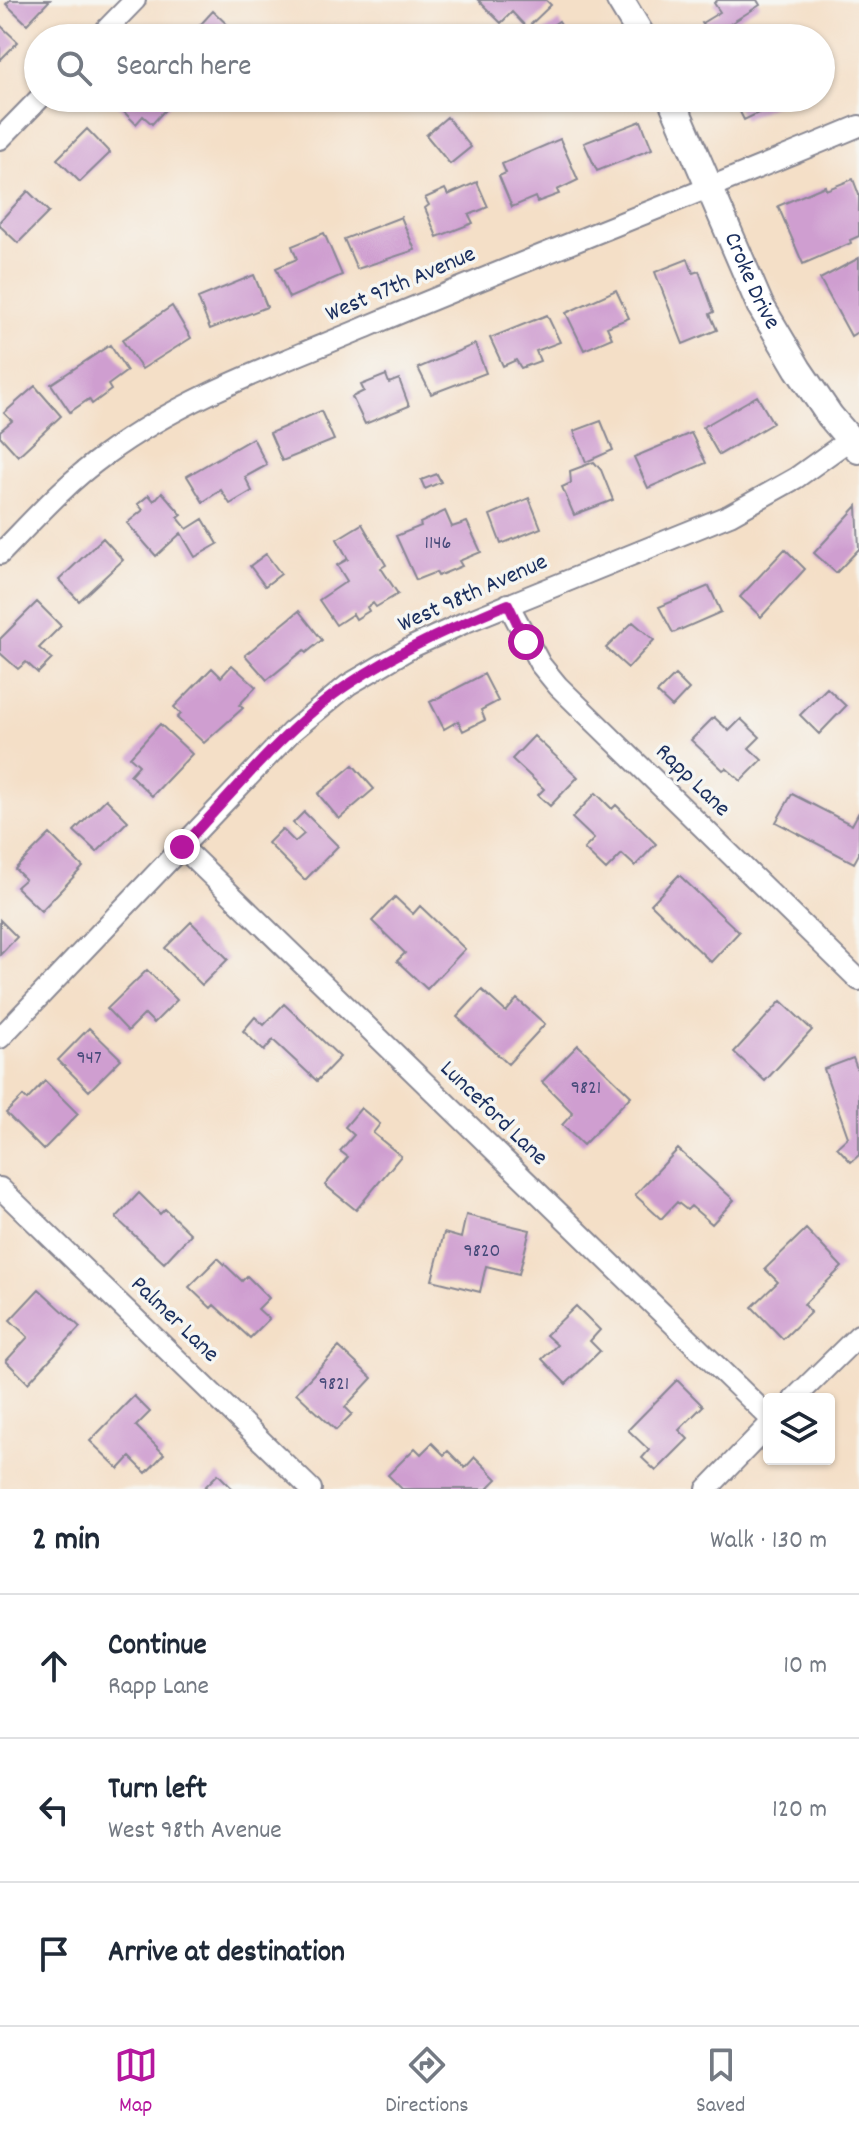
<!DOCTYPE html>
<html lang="en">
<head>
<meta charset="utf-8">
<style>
	:root { --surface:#fff; --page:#f2f2f3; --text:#1f2937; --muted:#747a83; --line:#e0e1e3; --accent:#b5179e }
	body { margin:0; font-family:Dekko,sans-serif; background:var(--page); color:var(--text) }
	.controls { position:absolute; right:24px; bottom:24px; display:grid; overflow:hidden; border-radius:8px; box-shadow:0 2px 6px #0004 }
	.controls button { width:72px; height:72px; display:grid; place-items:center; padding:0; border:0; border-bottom:2px solid var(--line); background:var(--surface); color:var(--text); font:40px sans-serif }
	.stop { position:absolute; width:24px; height:24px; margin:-18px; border:6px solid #b5179e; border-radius:50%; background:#fff }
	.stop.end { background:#b5179e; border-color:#fff; box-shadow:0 2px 8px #0008 }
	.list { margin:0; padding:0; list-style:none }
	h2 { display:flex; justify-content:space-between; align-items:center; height:104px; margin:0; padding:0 32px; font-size:34px }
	h2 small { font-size:26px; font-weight:400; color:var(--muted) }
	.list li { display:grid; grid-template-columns:52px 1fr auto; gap:24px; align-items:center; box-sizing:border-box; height:144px; padding:0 32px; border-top:2px solid var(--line) }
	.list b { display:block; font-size:30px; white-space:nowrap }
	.list p { margin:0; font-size:26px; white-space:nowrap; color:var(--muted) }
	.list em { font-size:26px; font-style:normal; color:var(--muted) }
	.icon { flex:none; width:44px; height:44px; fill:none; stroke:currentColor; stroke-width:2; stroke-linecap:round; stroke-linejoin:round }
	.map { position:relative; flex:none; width:859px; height:1489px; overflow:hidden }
	.search { position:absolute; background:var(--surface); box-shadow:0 2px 6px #0004; left:24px; right:24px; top:24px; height:88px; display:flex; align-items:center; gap:20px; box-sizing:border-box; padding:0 28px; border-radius:44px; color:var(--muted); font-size:30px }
	.sheet { height:536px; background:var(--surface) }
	nav { display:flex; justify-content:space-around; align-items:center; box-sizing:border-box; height:112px; border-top:2px solid var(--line); background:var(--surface); font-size:22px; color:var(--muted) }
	nav a { display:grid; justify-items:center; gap:4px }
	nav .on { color:var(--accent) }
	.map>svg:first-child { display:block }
</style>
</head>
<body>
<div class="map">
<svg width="859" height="1489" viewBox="0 0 859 1489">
	<rect width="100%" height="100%" fill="#f6f6f2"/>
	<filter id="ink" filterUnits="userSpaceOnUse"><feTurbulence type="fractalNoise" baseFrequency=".0125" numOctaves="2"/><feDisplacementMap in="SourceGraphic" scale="16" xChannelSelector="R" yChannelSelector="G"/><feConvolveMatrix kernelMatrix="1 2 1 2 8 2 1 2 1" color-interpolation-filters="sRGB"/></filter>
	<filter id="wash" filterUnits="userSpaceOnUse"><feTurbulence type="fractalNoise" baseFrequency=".006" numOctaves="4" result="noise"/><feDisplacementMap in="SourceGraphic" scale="32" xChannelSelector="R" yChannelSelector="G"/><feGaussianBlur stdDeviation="1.8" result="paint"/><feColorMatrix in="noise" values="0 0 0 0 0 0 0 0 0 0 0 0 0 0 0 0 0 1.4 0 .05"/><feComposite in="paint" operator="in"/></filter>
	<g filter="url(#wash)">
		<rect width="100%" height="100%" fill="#f4dfc7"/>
		<g id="blocks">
			<path fill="#cf9ed0" d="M10,0H50L27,24L6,4Z
				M478,0H546L551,5L527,28L512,12L501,23Z
				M718,0H757L760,5L730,24L737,34L730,38H712L702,23L720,12L714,3Z
				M213,11L235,32L229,38H188Z
				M559,21L570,38H534Z
				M0,25L18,42L0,60Z
				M120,98H172L174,100L152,124L143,116L136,124L115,103Z
				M733,98H789L744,120Z
				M447,117L471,147L450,164L426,135Z
				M641,121L652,149L597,171L584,143Z
				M87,129L110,153L80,182L57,159Z
				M560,139L578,180L557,190L559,194L537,202L535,197L512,207L499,176L506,173L502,164Z
				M853,179L859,195V236L850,240L851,243L803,264L778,206L825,186L826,190Z
				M477,182L488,207L469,215L473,223L437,237L425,208L429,205L425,198L445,189L448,195Z
				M28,191L49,212L18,243L0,226V221Z
				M401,217L415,250L357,269L344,239Z
				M324,233L342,275L289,298L276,268L297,259L292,246Z
				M859,258V331L851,336L820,279Z
				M688,259L693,273L699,271L714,312L710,314L717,330L683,344L655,272Z
				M254,275L267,307L210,329L198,298Z
				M616,290L629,318L607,327L612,338L584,350L566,313Z
				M172,306L191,338L142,369L122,340Z
				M547,315L560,342L536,351L540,361L521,368L516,360L503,366L490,338Z
				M475,344L486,373L431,394L418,368Z
				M110,345L127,371L108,385L111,390L92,404L89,399L70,412L51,384Z
				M386,375L389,383L399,379L409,406L365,424L352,397L364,391L361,385Z
				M35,386L61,416L18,456L0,436V431L12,421L4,413Z
				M757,396L773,423L719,455L703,427Z
				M321,411L334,440L282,461L270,433Z
				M601,421L613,450L586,462L574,431Z
				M691,433L706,463L648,488L634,457Z
				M253,438L267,465L245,477L252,491L230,504L221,490L203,502L187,476Z
				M594,462L601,470L613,500L574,515L562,487L571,483L570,471Z
				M437,474L441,482L425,489L421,480Z
				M162,492L182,515L178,518L187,529L203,519L218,544L195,557L181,533L156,556L127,523L143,510L138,504L149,495L154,501Z
				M529,498L541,528L501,544L490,515Z
				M857,506L859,549L836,573L814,553Z
				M445,511L452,527L467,522L481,552L459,561L462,566L438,576L436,572L416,580L396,536L421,526L420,523Z
				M362,524L386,565L381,568L398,594L376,607L373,603L367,607L369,611L356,619L353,614L336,625L319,600L347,581L337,565L348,559L337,539Z
				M103,538L123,560L79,601L59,580Z
				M785,549L805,569L761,617L740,597Z
				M266,554L281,574L265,586L250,566Z
				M709,586L721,612L673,633L659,607Z
				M37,602L61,626L39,648L52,659L38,673L26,662L18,669L0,653V639Z
				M299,611L322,640L306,653L304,650L267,680L245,655Z
				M633,622L654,640L628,668L606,648Z
				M232,665L256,687L239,705L243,708L204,743L177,718L181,714L174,707L212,668L221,677Z
				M484,674L498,701L481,710L485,720L463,731L458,721L444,729L430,702Z
				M675,675L689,689L672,707L657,693Z
				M827,688L846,706L819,734L800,715Z
				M714,717L729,731L741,719L760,737L749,748L762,760L741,781L726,768L723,770L691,740Z
				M160,724L192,754L152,796L130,775L139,765L130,757Z
				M534,736L578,777L550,806L538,795L544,789L512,759Z
				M353,765L374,789L339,819L318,794Z
				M596,793L612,809L616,805L656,844L635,866L622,854L606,870L584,849L594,839L572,818Z
				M792,794L852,825L859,812V854L854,863L776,822Z
				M106,799L128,821L97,852L74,831Z
				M304,812L338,846L305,880L268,843L282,829L295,842L304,834L293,823Z
				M50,834L83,867L41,911L16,887L25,879L15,869Z
				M679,875L739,932L711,962L651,904Z
				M395,897L413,914L420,906L465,949L427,989L397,961L405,953L372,921Z
				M0,920L17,937L0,955Z
				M191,922L228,959L202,985L165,948Z
				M147,970L177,1000L154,1023L145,1014L128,1031L107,1009Z
				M482,990L506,1012L517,999L545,1024L508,1064L457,1017Z
				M781,1001L812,1030L765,1081L734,1052Z
				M284,1004L340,1057L317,1081L273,1040L264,1051L243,1031L255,1017L264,1025Z
				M89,1028L121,1059L89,1091L58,1060Z
				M578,1045L631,1096L583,1145L562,1125L573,1113L542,1082Z
				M853,1058L859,1074V1155L851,1162L837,1147L848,1137L824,1069Z
				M45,1081L78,1114L43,1150L6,1113L23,1096L27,1100Z
				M361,1108L380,1124L373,1133L401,1156L356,1210L325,1185L348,1157L340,1151L354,1135L345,1127Z
				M678,1149L734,1200L712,1224L691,1206L687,1210L677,1202L661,1219L635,1195Z
				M139,1193L160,1214L165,1209L191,1234L164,1263L116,1218Z
				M466,1215L530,1230L519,1274L486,1266L480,1292L432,1280L444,1233L461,1238Z
				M806,1229L842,1267L804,1304L811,1312L783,1339L752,1307L778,1282L765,1269Z
				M218,1258L242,1281L247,1276L269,1298L258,1309L269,1319L250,1338L214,1305L211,1308L189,1287Z
				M39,1289L80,1327L28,1383L6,1361L28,1337L10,1320Z
				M576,1306L600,1330L590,1341L600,1351L566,1384L542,1359L557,1345L546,1335Z
				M339,1347L372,1378L345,1407L352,1414L336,1430L296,1393Z
				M677,1380L703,1406L679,1430L688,1439L656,1471L642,1458L649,1450L628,1430Z
				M134,1396L150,1412L136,1426L164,1454L146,1473L130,1457L119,1469L90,1441Z
				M432,1443L444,1455L448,1451L465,1468L475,1457L497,1479L487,1489H402L388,1475L415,1448L421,1454Z
				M218,1474L233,1489H203Z"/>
		</g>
	</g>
	<g filter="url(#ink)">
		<use href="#blocks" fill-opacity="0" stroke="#888792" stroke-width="2"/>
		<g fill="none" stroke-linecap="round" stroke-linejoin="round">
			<g stroke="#888792" stroke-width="24">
				<path id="minor" d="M98,38L135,0
					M0,139L40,98
					M0,554C34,519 66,483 105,455C185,396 281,363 371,325C533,257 697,194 859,126
					M508,604L540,664L558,686L859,980
					M182,847L769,1417
					M0,1038L291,732L348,685L414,646L466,622L730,515L796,478L849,440
					M0,1188L311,1489
					M794,1399L859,1335
					M707,1489L769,1425"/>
			</g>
			<g stroke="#888792" stroke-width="30">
				<g id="tertiary">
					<path d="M620,0L643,38"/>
					<path id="s1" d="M671,98L760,305L798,369L830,416L859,450"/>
				</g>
			</g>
			<use href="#minor" stroke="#fff" stroke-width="20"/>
			<use href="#tertiary" stroke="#fff" stroke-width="26"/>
		</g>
	</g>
	<g fill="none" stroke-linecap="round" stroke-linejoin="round" filter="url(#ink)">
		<path stroke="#b5179e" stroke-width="10" d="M182,847C231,795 289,723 349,684C398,651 453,627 508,604L526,642"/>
	</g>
	<g text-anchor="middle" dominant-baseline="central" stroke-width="7" stroke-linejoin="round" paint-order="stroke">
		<g font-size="20" fill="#484b7a">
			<text x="438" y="544">1146</text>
			<text x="89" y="1059">947</text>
			<text x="586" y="1089">9821</text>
			<text x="482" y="1252">9820</text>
			<text x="334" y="1385">9821</text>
		</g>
		<g font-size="24" fill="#1b2f5e" stroke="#f6f6f2">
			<text stroke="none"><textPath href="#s1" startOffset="200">Croke Drive</textPath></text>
			<text transform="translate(401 285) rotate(-23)">West 97th Avenue</text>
			<text transform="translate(473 594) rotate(-24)">West 98th Avenue</text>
			<text transform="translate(692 781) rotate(44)">Rapp Lane</text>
			<text transform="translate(493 1114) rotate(44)">Lunceford Lane</text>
			<text transform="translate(174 1320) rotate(44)">Palmer Lane</text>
		</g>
	</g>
</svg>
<div class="controls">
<button><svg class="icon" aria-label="layers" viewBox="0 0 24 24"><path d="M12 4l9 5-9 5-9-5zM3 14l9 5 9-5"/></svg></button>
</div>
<div class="stop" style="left:526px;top:642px"></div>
<div class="stop end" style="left:182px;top:847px"></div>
<div class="search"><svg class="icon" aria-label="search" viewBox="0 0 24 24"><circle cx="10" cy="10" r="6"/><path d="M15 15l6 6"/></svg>Search here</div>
</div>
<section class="sheet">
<h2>2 min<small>Walk · 130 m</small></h2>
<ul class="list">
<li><svg class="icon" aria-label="ahead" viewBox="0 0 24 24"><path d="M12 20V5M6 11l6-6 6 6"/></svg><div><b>Continue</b><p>Rapp Lane</p></div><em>10 m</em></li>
<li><svg class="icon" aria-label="left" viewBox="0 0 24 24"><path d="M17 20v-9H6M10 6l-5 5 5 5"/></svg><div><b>Turn left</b><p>West 98th Avenue</p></div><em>120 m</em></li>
<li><svg class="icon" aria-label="arrive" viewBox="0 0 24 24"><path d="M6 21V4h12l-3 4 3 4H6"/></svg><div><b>Arrive at destination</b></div></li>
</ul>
</section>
<nav>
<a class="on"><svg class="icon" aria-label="map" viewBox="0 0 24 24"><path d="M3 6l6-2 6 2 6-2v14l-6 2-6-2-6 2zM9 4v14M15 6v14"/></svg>Map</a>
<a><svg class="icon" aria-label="directions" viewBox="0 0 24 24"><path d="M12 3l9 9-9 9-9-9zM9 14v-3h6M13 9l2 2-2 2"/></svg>Directions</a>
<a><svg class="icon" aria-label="saved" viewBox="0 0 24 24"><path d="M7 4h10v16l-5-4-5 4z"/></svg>Saved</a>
</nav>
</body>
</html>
